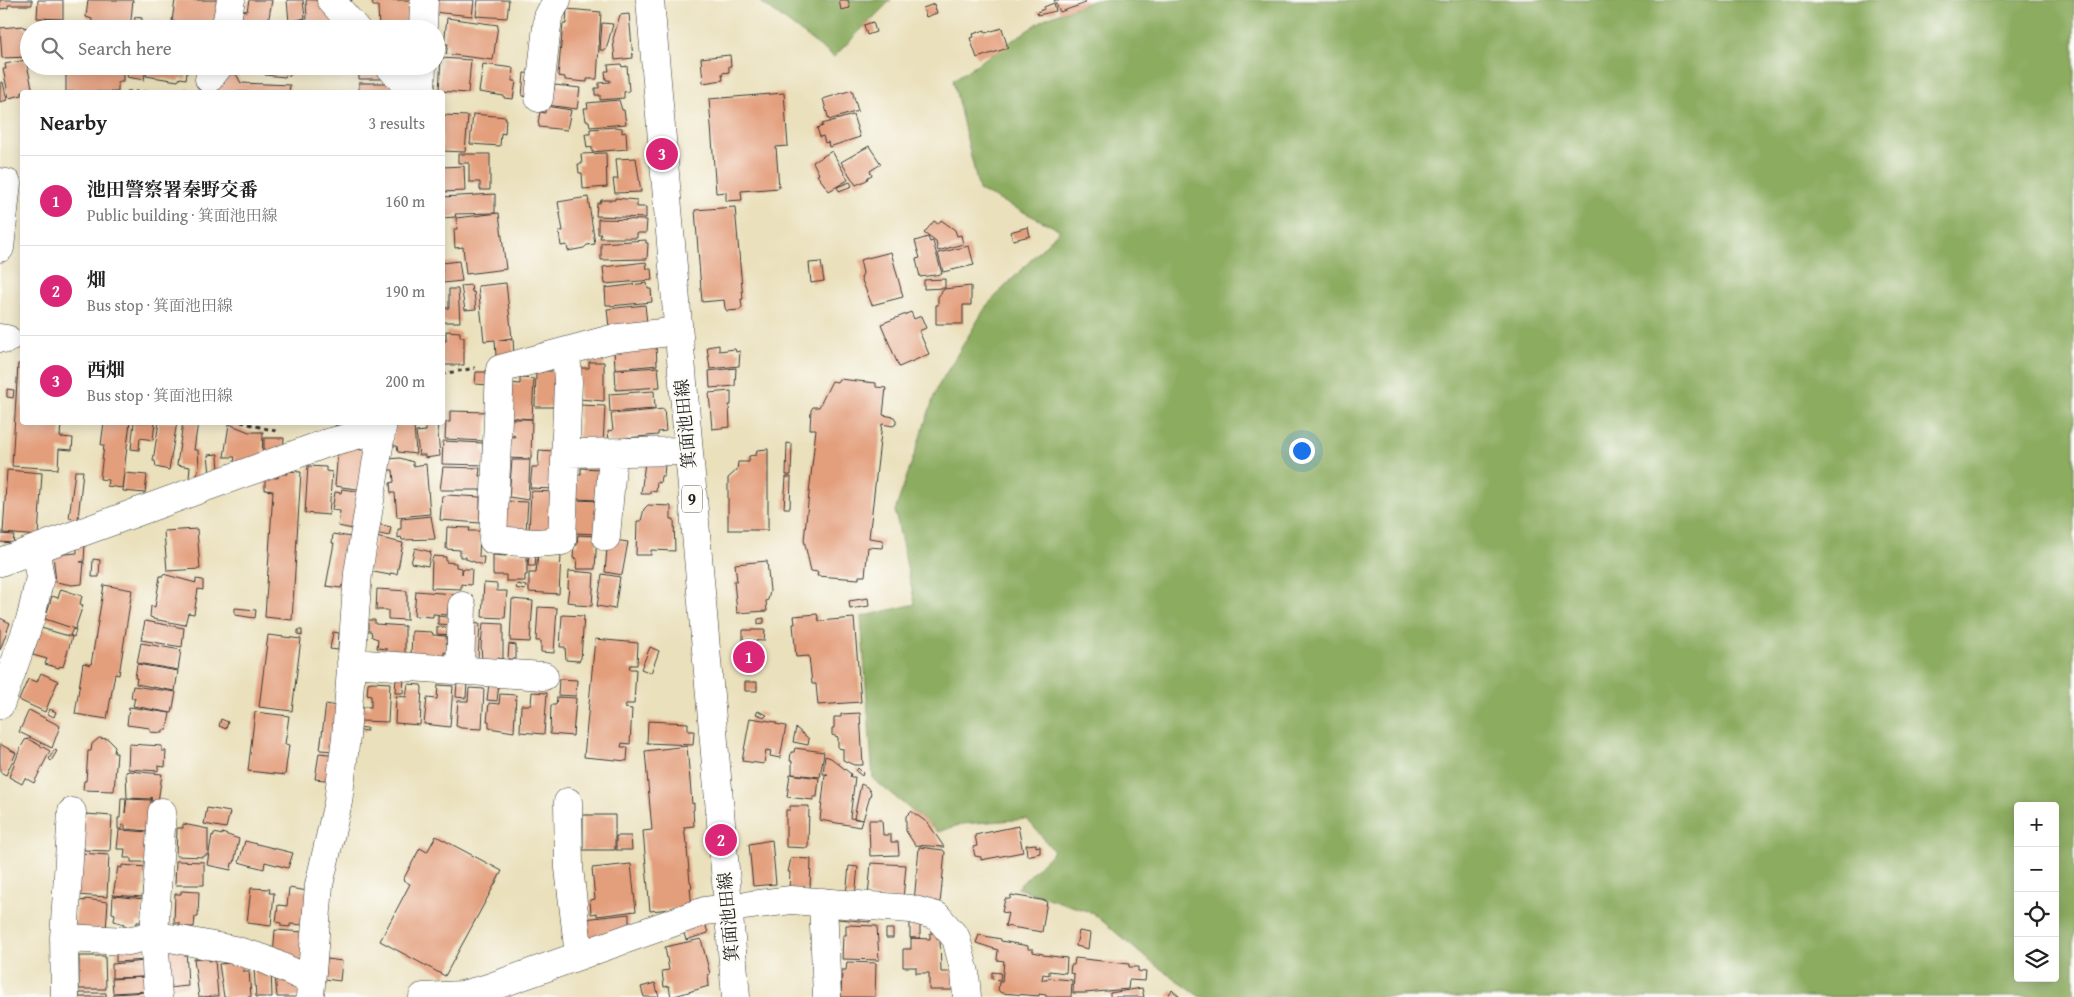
<!DOCTYPE html>
<html lang="en">
<head>
<meta charset="utf-8">
<style>
	:root { --surface:#fff; --page:#f2f2f2; --text:#222; --muted:#767676; --line:#e0e0e0; --accent:#db2777 }
	body { margin:0; font-family:"Gentium Book Plus","Noto Serif JP",serif; background:var(--page); color:var(--text) }
	.controls { position:absolute; right:15px; bottom:15px; display:grid; overflow:hidden; border-radius:5px; box-shadow:0 2px 12px #0003 }
	.controls button { width:45px; height:45px; display:grid; place-items:center; padding:0; border:0; border-bottom:1px solid var(--line); background:var(--surface); color:var(--text); font:25px sans-serif }
	.you { position:absolute; left:1301px; top:450px; width:18px; height:18px; margin:-12px; border:4px solid #fff; border-radius:50%; background:#1a73e8; box-shadow:0 0 0 8px #1a73e833 }
	.badge { display:grid; place-items:center; width:32px; height:32px; border-radius:50%; background:var(--accent); color:#fff; font-size:16px; font-weight:700 }
	.pin { position:absolute; translate:-50% -50%; border:2px solid #fff; box-shadow:0 1px 5px #0006 }
	.list { margin:0; padding:0; list-style:none }
	h2 { display:flex; justify-content:space-between; align-items:center; height:65px; margin:0; padding:0 20px; font-size:21px }
	h2 small { font-size:16px; font-weight:400; color:var(--muted) }
	.list li { display:grid; grid-template-columns:32px 1fr auto; gap:15px; align-items:center; box-sizing:border-box; height:90px; padding:0 20px; border-top:1px solid var(--line) }
	.list b { display:block; font-size:19px; white-space:nowrap }
	.list p { margin:0; font-size:16px; white-space:nowrap; color:var(--muted) }
	.list em { font-size:16px; font-style:normal; color:var(--muted) }
	.icon { flex:none; width:28px; height:28px; fill:none; stroke:currentColor; stroke-width:2; stroke-linecap:round; stroke-linejoin:round }
	.map { position:relative; flex:none; width:2074px; height:997px; overflow:hidden }
	.search { position:absolute; background:var(--surface); box-shadow:0 2px 12px #0003; left:20px; top:20px; width:425px; height:55px; display:flex; align-items:center; gap:12px; box-sizing:border-box; padding:0 18px; border-radius:28px; color:var(--muted); font-size:19px }
	.panel { position:absolute; background:var(--surface); box-shadow:0 2px 12px #0003; left:20px; top:90px; width:425px; height:335px; border-radius:5px }
	.map>svg:first-child { display:block }
</style>
</head>
<body>
<div class="map">
<svg width="2074" height="997" viewBox="0 0 2074 997">
	<rect width="100%" height="100%" fill="#fdfcf7"/>
	<filter id="ink" filterUnits="userSpaceOnUse"><feTurbulence type="fractalNoise" baseFrequency=".02" numOctaves="2"/><feDisplacementMap in="SourceGraphic" scale="10" xChannelSelector="R" yChannelSelector="G"/><feConvolveMatrix kernelMatrix="1 2 1 2 8 2 1 2 1" color-interpolation-filters="sRGB"/></filter>
	<filter id="wash" filterUnits="userSpaceOnUse"><feTurbulence type="fractalNoise" baseFrequency=".0096" numOctaves="4" result="noise"/><feDisplacementMap in="SourceGraphic" scale="20" xChannelSelector="R" yChannelSelector="G"/><feGaussianBlur stdDeviation="1.12" result="paint"/><feColorMatrix in="noise" values="0 0 0 0 0 0 0 0 0 0 0 0 0 0 0 0 0 1.4 0 .05"/><feComposite in="paint" operator="in"/></filter>
	<g filter="url(#wash)">
		<rect width="100%" height="100%" fill="#eae0bc"/>
		<path fill="#8cac60" stroke="#54643e" fill-rule="evenodd" d="M758,0H891L834,57Z
			M1095,0H2074V997H1200L1147,959L1093,913L1017,888L1054,851L1027,819L962,824L938,832L873,779L861,617L915,604L895,511L937,388L987,305L1060,230L979,190L953,80L1046,18ZM2018,806H2055V978H2018Z"/>
		<g id="blocks">
			<path fill="#e39e7c" d="M0,0H32V5H8V8L0,9Z
				M38,0H63V19L37,18Z
				M88,0H133L130,29H91L92,19L86,17Z
				M175,0H221L215,29H176V22L172,21Z
				M249,0H272L267,29H237L240,10L247,11Z
				M287,0H303L305,18L289,22Z
				M306,0H352L344,29H301V20L307,19Z
				M372,0H414L415,29H379L378,6H373Z
				M435,0H474L472,16L433,12Z
				M478,0H509L507,18L476,16Z
				M839,0H848L850,8L841,10Z
				M1054,0H1085L1086,3L1060,12Z
				M1054,3L1056,11L1038,15L1037,12L1044,9V7Z
				M934,4L937,13L926,17L923,8Z
				M567,9L601,12L597,79H587V82L565,80V77L558,76L563,24H566Z
				M629,14L633,58L615,60L613,39L620,15Z
				M135,17L142,18L141,29H134Z
				M447,18L498,25L493,60L446,54L448,44H444Z
				M873,22L876,32L867,35L864,25Z
				M602,23L613,24L606,50H600Z
				M23,26L24,28L26,27L29,57L2,58L0,28Z
				M1002,28L1008,48L977,58L970,38L974,37L973,34L985,30V33Z
				M730,55L731,66H729V72L722,73L723,80L703,83L701,58Z
				M441,58L471,60L468,93L439,91Z
				M26,60L33,92H22V95L9,98L3,69H6L5,64Z
				M483,64L513,68L512,81H516L513,99L504,98V96L479,92Z
				M621,64L622,67L627,66L629,91L624,92V98L600,100V95H595V88H599V83L610,82V80H606L605,71H609L608,65Z
				M79,66L123,69V82H118V92H66V69H79Z
				M129,66H146L144,80L127,77Z
				M148,66H188L186,79L180,78L178,81L146,76Z
				M191,66H200L199,73L191,72Z
				M266,66H290V76L286,75L285,77L265,75Z
				M359,66H414V79H359Z
				M524,73L535,74L533,97L522,96Z
				M218,74H236L241,83L290,85L289,92H196L218,82Z
				M3,82L7,100L0,102V83Z
				M359,83H393V92H359Z
				M555,85L580,88L577,109L546,105L549,90H554Z
				M852,90L858,111L829,120L823,99Z
				M784,93L788,146L776,147L779,188L741,191L742,200L726,201V192L716,193L709,99Z
				M619,100L622,110H624L626,124L590,127L589,121H586L584,108H588L587,103Z
				M546,106L571,110L567,130L539,127V124L538,123L540,112L545,113Z
				M473,114L506,117L505,134L501,133L500,146L470,144Z
				M442,115L468,116L465,152L442,151Z
				M853,115L860,137L829,147L828,142L825,143L823,136L820,137L817,128L823,126L822,124Z
				M615,127L622,128V133L626,132L627,149L592,152V147L587,148L585,134H590V129Z
				M869,146L881,164L870,171L872,175L868,177L867,180L856,185L841,162Z
				M832,151L848,180L829,191L817,175L819,174L813,162Z
				M606,153L607,187L583,189L582,173H579L578,164H582L581,154Z
				M458,154H490V190H480V182H469V163H458Z
				M636,158L641,192L615,193L613,179H618L616,159Z
				M464,166L465,191L442,192V167Z
				M850,182L852,186L839,191L837,187Z
				M495,194V213L455,214L456,217L442,218V197Z
				M588,197L595,244L587,245L584,248L568,251L567,245L561,246L559,231H563L558,202Z
				M615,198L637,200V207H646V218L596,216L597,203H600L601,200H615Z
				M735,207L743,299H741L742,307L740,310L727,311L725,308L724,300L702,302L695,210Z
				M499,213L506,269L466,274L463,247L455,248L454,229H457L456,218Z
				M598,219L647,220L646,233H637V238H600L601,234H598Z
				M941,220L955,230L957,236L961,235L963,244L938,251L936,242L924,233L934,221L938,224Z
				M1028,227L1030,236L1013,240L1010,232Z
				M928,237L930,242L933,241L942,274L920,277L916,259L920,258L915,241Z
				M646,240V243H648L647,259L601,260V243Z
				M969,246L974,265L943,272L938,253Z
				M891,252L903,297L872,305L861,278L863,273L860,260Z
				M459,261L462,281L443,283L442,263Z
				M646,262L647,269H651L652,280L605,284L603,267Z
				M821,262L824,281L811,283L809,263Z
				M945,279V288L924,289V280Z
				M506,283L512,338L499,340L513,339L514,355L496,356L495,340L484,341L478,286Z
				M647,283L648,289H651L652,302L611,306V305H606L605,288Z
				M471,285L472,292H474L476,309L465,310L461,286Z
				M971,286V305H963V324H936V305H938V297L944,289Z
				M449,289H458L460,322H442V308H449Z
				M645,305L647,323L609,327L607,309Z
				M911,312L914,319L921,316L926,328L919,331L929,354L899,367L881,324Z
				M446,331L460,332V337H464V365H442V341H446Z
				M656,345L657,365L615,369L614,349Z
				M719,345V351L735,349L736,352L740,351L739,366L710,369L707,347Z
				M589,362H604V401L579,399L580,368H589Z
				M18,364H22V422H61L60,437L73,438L72,450L59,449L58,469L12,466Z
				M658,367L660,387L616,390L615,370Z
				M736,368L735,386L710,388L709,371Z
				M543,371H560L558,407H535L536,372H543Z
				M476,372H490L489,385L475,384Z
				M520,378L534,379L532,419L507,417L510,383L520,384Z
				M839,379L876,383V387L886,388L883,415L894,417L896,420V424L893,426L882,424L869,538L883,540L882,548L868,547L865,576H859V579L817,576L818,572L811,571L804,540L816,429H810L811,410L813,407H819L832,381L837,382Z
				M7,389L14,390L13,398L7,397Z
				M654,391L655,409L610,412L609,394Z
				M731,391V405H729L730,427L712,429L709,393Z
				M579,405L605,406L603,445L579,444Z
				M664,409L666,431L658,432V435L627,438L628,443L609,441L608,431L613,430L611,414Z
				M450,411L489,412L484,441L445,439L446,422H450Z
				M509,419H532L531,459L508,458L506,436L515,437L514,435H508Z
				M104,422H130L122,488L107,486L108,480L100,479L104,445H101Z
				M134,422H155L153,440L140,438L139,450L131,449Z
				M159,422H177L169,470L156,467L155,461H153Z
				M183,422H198L194,450H198L199,466L196,480L189,479L190,467L177,465Z
				M333,422H344V425L336,426Z
				M425,422H437L440,456L425,458V455H419L416,432L426,431Z
				M229,424L249,432H263L262,459L252,462H234L235,457H224Z
				M414,425L416,454L398,452L397,446H394L393,437L396,426Z
				M264,438H284L283,451H264Z
				M443,441L483,443V452H486V465L442,464Z
				M787,443L792,444L791,475H786Z
				M347,448L369,451L364,490L335,486L338,451Z
				M768,449V530H728V478L737,470L738,462H749V456L756,455L757,450Z
				M539,450L554,451L556,489L530,488L532,467H538Z
				M218,454L219,473L210,474L208,455Z
				M400,458L413,462V466L426,464L430,514L397,517L395,493H391L390,483L394,482L393,470H389L388,459Z
				M512,460H530L528,500L509,497Z
				M645,462L665,464L664,476H661L660,483L657,482L656,492L650,491V494H641Z
				M308,466L326,467V471L332,472L329,515L305,513Z
				M443,467L480,468L479,476H483L482,490H440Z
				M581,468L599,469V500L576,499V474H581Z
				M7,470L42,473L38,536L3,533Z
				M75,471H83L78,519L69,518Z
				M287,471L301,472L292,620L265,617L273,491L265,490V477L278,478L279,474H288Z
				M125,473L147,475L145,493L123,491Z
				M786,477H791L790,508H784Z
				M342,489L364,492L358,530L338,526L340,511L332,510L335,492L341,493Z
				M531,491L555,492L550,531H529Z
				M447,495L480,497V523L440,520L442,496H446Z
				M576,500L599,501L597,534L576,533Z
				M503,501L528,502L526,531H507Z
				M648,505L671,506V519H674L675,551L651,550V555H636L637,521H641L644,509Z
				M431,516L435,539L402,540L401,537L398,538V529H401V519Z
				M373,523L391,527L389,536L371,532Z
				M447,527L470,528L469,531H480L479,557H484L483,565L466,559V557H460V550L446,549Z
				M197,529L200,569L167,571L164,531Z
				M0,534L14,535L13,543L0,542Z
				M333,534L357,538L350,586L342,585L341,588L326,586L334,543H332Z
				M578,535L597,536L595,569H576L577,559L573,558L574,545H577Z
				M376,537L403,543L397,574L390,573V575L368,571Z
				M614,540L628,542L622,575L605,572L607,549Z
				M77,545H85L84,561L80,562H84L82,584L72,585L56,582L53,555L77,553Z
				M415,548L431,552L428,566L411,563Z
				M506,553H527V575H525V581H506V575H493V555L506,556Z
				M529,553L536,554L535,566H528Z
				M538,554L561,555L559,594L529,592V573H536Z
				M434,556L446,557V562L456,563V567L462,568V574L463,569H472L471,585L461,584V589L431,588L432,559Z
				M93,559L100,560L99,577H92Z
				M767,561L770,591L768,600L766,601L767,611L737,613L734,581H737L735,564Z
				M569,571L594,573L592,606L576,605V603L567,602L569,588H568Z
				M163,574L196,583V579L203,580V590L198,589L194,614L188,613L185,625L153,619V618L150,617L151,606L155,607L160,576H163Z
				M602,574L620,577L615,609L597,606Z
				M484,583L497,584V591H507L505,618L482,617Z
				M517,584L526,586L525,590L516,588Z
				M104,585L132,590L119,675L115,674L107,719L75,714L83,663L91,665Z
				M61,589L82,596L80,604L83,605L75,629L45,619L52,596L58,598Z
				M377,589L407,591V620L388,619V610H376Z
				M416,591L453,594L452,608H448L447,615L433,614V617L414,616Z
				M868,598L869,606L850,609L849,601Z
				M512,599L533,601L530,642L510,641Z
				M538,607L557,608L554,653L541,652V641H536Z
				M235,608L256,610L255,618L235,615Z
				M817,614L819,621L854,618L861,702L818,705L816,684H812L809,656L796,657L793,624H795L794,616Z
				M562,615L584,616L581,658L579,661L566,660L565,647H560Z
				M438,616L453,618V625L438,624Z
				M0,618L10,623L0,650Z
				M764,618V623L758,624V619Z
				M367,620H375V624L405,626V656L386,655L387,649L377,648L378,639L372,637L371,631H366Z
				M145,621L184,628L182,647L141,640Z
				M472,623L480,624L478,658H470Z
				M483,623L503,624V659L498,658V662L482,661L481,646Z
				M437,627L453,628L452,635L437,634Z
				M41,628L72,637L63,667L60,666L59,668L45,664L47,659L33,655Z
				M73,629L76,630L74,637L70,635Z
				M298,630H302V636L298,635Z
				M743,630H765L764,641L743,640Z
				M412,631L432,632L433,635L446,636L447,653L444,652V658L411,656Z
				M333,632L339,633L338,650L330,649Z
				M268,635L301,639L292,711L259,707Z
				M595,639L638,643L637,665H630L629,669H636L634,704H626L625,708L632,709L630,744L622,743L621,747H628L627,761L584,757Z
				M141,643L181,650L178,670L137,663Z
				M509,644L516,645V659H508Z
				M741,646H757V669L741,670Z
				M650,647L659,651L651,673L641,669Z
				M137,664L178,671L175,691L136,684L137,678H135Z
				M41,673L58,681L45,712L19,700L28,679L37,682Z
				M396,677H404L403,693H395Z
				M559,679L577,680L576,696L558,695Z
				M457,681L467,682L466,698L456,697Z
				M372,682L390,683L388,722L361,721L362,707H371V696L367,695L368,683Z
				M745,682H757V691H745Z
				M489,683L499,684L497,701L487,700Z
				M408,684L421,685L422,688L420,725L395,723L396,696L406,697Z
				M438,685L453,686L450,727L424,724L427,698L437,699Z
				M133,686L176,692L172,713L133,706L135,698H131Z
				M469,688L484,689L482,729L461,728L456,726L458,701H468Z
				M532,692L547,693L544,734L520,732L521,705H531Z
				M500,694L516,695L514,732L489,728V721H487L489,703L499,704Z
				M557,697L576,698L573,736L550,734L551,705H556Z
				M326,704L337,706L335,751L320,750Z
				M129,707L170,713L167,730H163V733L150,732V728L127,725Z
				M50,709L56,712L54,717L48,714Z
				M29,710L60,726L52,748L19,732Z
				M758,711L767,715L765,717L756,714Z
				M255,712L289,716L285,744L289,745L285,775L248,771Z
				M860,713L863,765H854L843,760V749L838,748V737L832,735V728H834V717H841V714Z
				M750,718L776,722V724L786,726L780,758L770,756L771,751L766,750L764,764L742,761Z
				M221,719L228,722L226,729L219,726Z
				M648,721L688,723V731H694L693,745L647,743Z
				M354,727L367,728V731L354,730Z
				M796,728L809,739L808,745L793,742Z
				M99,738L108,739L115,746L114,753H117L114,791L83,790L84,781H86L88,751H91L92,744Z
				M28,739L50,751L34,783L25,778L22,784L9,777L20,749L25,740Z
				M0,744L16,753L6,775L0,772Z
				M129,744L162,746V751H166L165,767L158,766V771L128,769Z
				M687,746L692,804L694,803V810H693L694,826L684,827L686,843H688V849H687L690,882H691L692,888H690L692,907L650,911L643,831L652,830L645,751Z
				M795,748L824,752L820,777L792,774V761H790L791,752H794Z
				M54,750L57,751L51,761L49,759Z
				M319,753L338,755L334,781L315,779Z
				M825,756L831,758L851,774L850,777H855L850,818L862,820L860,827L820,820L825,775L828,774H823Z
				M858,768L863,773L862,776L856,771Z
				M129,771L162,774L158,802L152,801L151,797V799L127,798L126,772Z
				M790,774L819,778L817,797H813V800L787,797Z
				M861,784L867,787L871,793L863,820L854,818Z
				M121,798H126L125,813L127,799L151,800L149,831L125,829V825H122V829H118V818H120Z
				M790,806H809L808,848L786,847V810H790Z
				M207,808L230,812L226,828L204,824Z
				M911,811L928,823L944,847L915,845L906,831V816Z
				M86,814L112,816L110,851L84,850V847H82L83,820L85,821Z
				M583,815H615V850H583Z
				M869,820H882L883,835H891V842H898L899,855L870,856Z
				M183,824L208,829V855H205L204,857L176,856L177,828H183Z
				M1018,826L1023,852L981,860V857L975,856L973,847L977,846L975,835Z
				M119,830L149,832L147,862H131V858H124L125,849H117Z
				M214,833L222,835V833L239,839L234,863H232L231,870L207,865L212,835L214,836Z
				M436,836L502,871L445,976L380,941L410,884L403,880L420,848L427,852Z
				M616,836H631L632,850H616Z
				M772,840L776,884L753,886L749,844Z
				M245,841L293,853L288,868L265,862L264,869L242,863L239,862Z
				M1036,844V847L1040,846V853L1027,856L1026,845Z
				M919,847L943,850L945,852L940,904L914,902Z
				M79,853L109,855L107,897L76,895Z
				M791,858L811,859L810,890H789L790,872H788Z
				M176,861L204,862V885H175Z
				M871,863L906,865L903,900L868,896Z
				M631,864L636,911L597,916V913L591,914L590,900L595,899L592,868Z
				M122,865L146,867L142,897L113,895L118,867L122,868Z
				M849,866L858,867L855,896L846,895Z
				M251,888L270,889L269,893H274L271,926L247,923Z
				M289,888L308,891L304,925L290,924V927L281,926V923L276,922L278,905L287,906Z
				M181,891L199,892L198,917H195L194,927H179L180,923H174L175,894H181Z
				M1011,895L1047,901L1042,932L1005,926L1008,913L1002,912L1005,899H1010Z
				M113,896L144,899L141,922H137L136,927L124,926V924L114,921L115,914L112,913Z
				M85,899L108,902L106,931L74,928L78,900L85,901Z
				M839,912L870,915V922L838,919Z
				M629,914V932L586,939L584,919Z
				M704,920L708,933L686,940L682,927Z
				M910,920H920V938H910Z
				M846,925L877,926L879,960L842,959L843,935H846Z
				M886,929H893V938H886Z
				M275,930L304,932L302,962L273,956Z
				M1079,931L1090,933L1088,949L1076,946Z
				M930,933H937V939H940L941,972H955V990H929V973H916V967H903V949H911V938L930,939Z
				M979,935L1001,939V941L1028,946V949H1033V952L1043,954V955L1067,958L1066,973L1049,971V975L1043,974L1042,980H1047L1048,978L1072,980L1071,997H1046V995L1039,994V996L1001,993L998,990L999,982H1002L1004,961L997,960L998,950L976,943Z
				M701,939L710,974L708,975L709,986L671,997L669,986L664,987L662,971L669,970L665,947Z
				M163,943L186,948L188,986L167,988Z
				M145,947L146,960L116,962V948Z
				M79,956H105L106,989H79Z
				M209,957V961L215,960L218,996L199,997L194,959Z
				M1075,958L1129,964V967H1138V971L1146,972L1145,981L1129,980L1128,989L1085,993H1073L1074,974L1070,973L1071,965H1074Z
				M327,959L342,961L340,981L325,979Z
				M146,961L148,991L113,993L112,979L144,977L112,978V964Z
				M242,962L243,971H249L251,997H224L219,964Z
				M847,962L876,963L875,997H841L842,970H846Z
				M254,968H271L272,997H256Z
				M992,972L1001,973L1000,980L992,979Z
				M275,974L295,980L301,997H277Z
				M655,983L659,997H644L641,987Z
				M1142,988L1144,997H1110V993Z
				M1172,990L1180,997H1167Z
				M148,992V997H113V994Z
				M79,993H106V997H79Z"/>
		</g>
	</g>
	<g filter="url(#ink)">
		<use href="#blocks" fill-opacity="0" stroke="#3b3934" stroke-width="1"/>
		<g fill="none" stroke-linecap="round" stroke-linejoin="round">
			<g stroke="#3b3934" stroke-width="29">
				<path id="street" d="M331,0L356,29
					M225,29L231,0
					M423,29L424,0
					M389,66L412,92
					M209,79L219,66
					M421,92L422,66
					M539,98L548,17L557,0
					M0,182L7,183L0,248
					M0,338L7,339
					M566,352L568,382L562,541L536,543L493,540L500,369L611,339L678,331
					M567,453L688,451
					M606,537L613,454
					M0,562L327,443L381,429
					M351,663L544,676
					M460,670L462,606
					M0,705L31,617L40,577L35,549
					M568,802L569,868L579,956
					M823,902L827,997
					M64,938L128,941L154,935L234,950L264,959L310,980
					M65,997L64,938L72,812
					M158,997L154,935L162,812
					M310,997L319,885L338,802L346,737L358,573L383,422
					M423,997L462,995L488,988L705,911L791,900L911,909L937,916L956,938L965,973L967,997"/>
			</g>
			<g stroke="#3b3934" stroke-width="29">
				<path id="primary" d="M650,0L736,997"/>
			</g>
			<path stroke="#3b3934" stroke-width="3" stroke-dasharray="4 4" stroke-linecap="butt" d="M127,92H177L187,88
				M442,374L475,368
				M241,422L279,432"/>
			<use href="#street" stroke="#fff" stroke-width="28"/>
			<use href="#primary" stroke="#fff" stroke-width="28"/>
		</g>
	</g>
	<g text-anchor="middle" dominant-baseline="central" stroke-width="5" stroke-linejoin="round" paint-order="stroke">
		<rect fill="#fdfcf7" stroke="#605f5e" stroke-width="1" x="682" y="485.5" width="20" height="27" rx="4"/>
		<g font-size="16" font-weight="bold" fill="#1c1c1c">
			<text x="692" y="499">9</text>
		</g>
		<g font-size="18" fill="#1c1c1c" stroke="#fdfcf7">
			<text transform="translate(685 424) rotate(-95)">箕面池田線</text>
			<text transform="translate(728 917) rotate(-95)">箕面池田線</text>
		</g>
	</g>
</svg>
<div class="controls">
<button>+</button>
<button>−</button>
<button><svg class="icon" aria-label="locate" viewBox="0 0 24 24"><circle cx="12" cy="12" r="6"/><path d="M12 2v4M12 18v4M2 12h4M18 12h4"/></svg></button>
<button><svg class="icon" aria-label="layers" viewBox="0 0 24 24"><path d="M12 4l9 5-9 5-9-5zM3 14l9 5 9-5"/></svg></button>
</div>
<div class="you"></div>
<div class="pin badge" style="left:749px;top:657px">1</div>
<div class="pin badge" style="left:721px;top:840px">2</div>
<div class="pin badge" style="left:662px;top:154px">3</div>
<div class="search"><svg class="icon" aria-label="search" viewBox="0 0 24 24"><circle cx="10" cy="10" r="6"/><path d="M15 15l6 6"/></svg>Search here</div>
<section class="panel">
<h2>Nearby<small>3 results</small></h2>
<ul class="list">
<li><span class="badge">1</span><div><b>池田警察署秦野交番</b><p>Public building · 箕面池田線</p></div><em>160 m</em></li>
<li><span class="badge">2</span><div><b>畑</b><p>Bus stop · 箕面池田線</p></div><em>190 m</em></li>
<li><span class="badge">3</span><div><b>西畑</b><p>Bus stop · 箕面池田線</p></div><em>200 m</em></li>
</ul>
</section>
</div>
</body>
</html>
